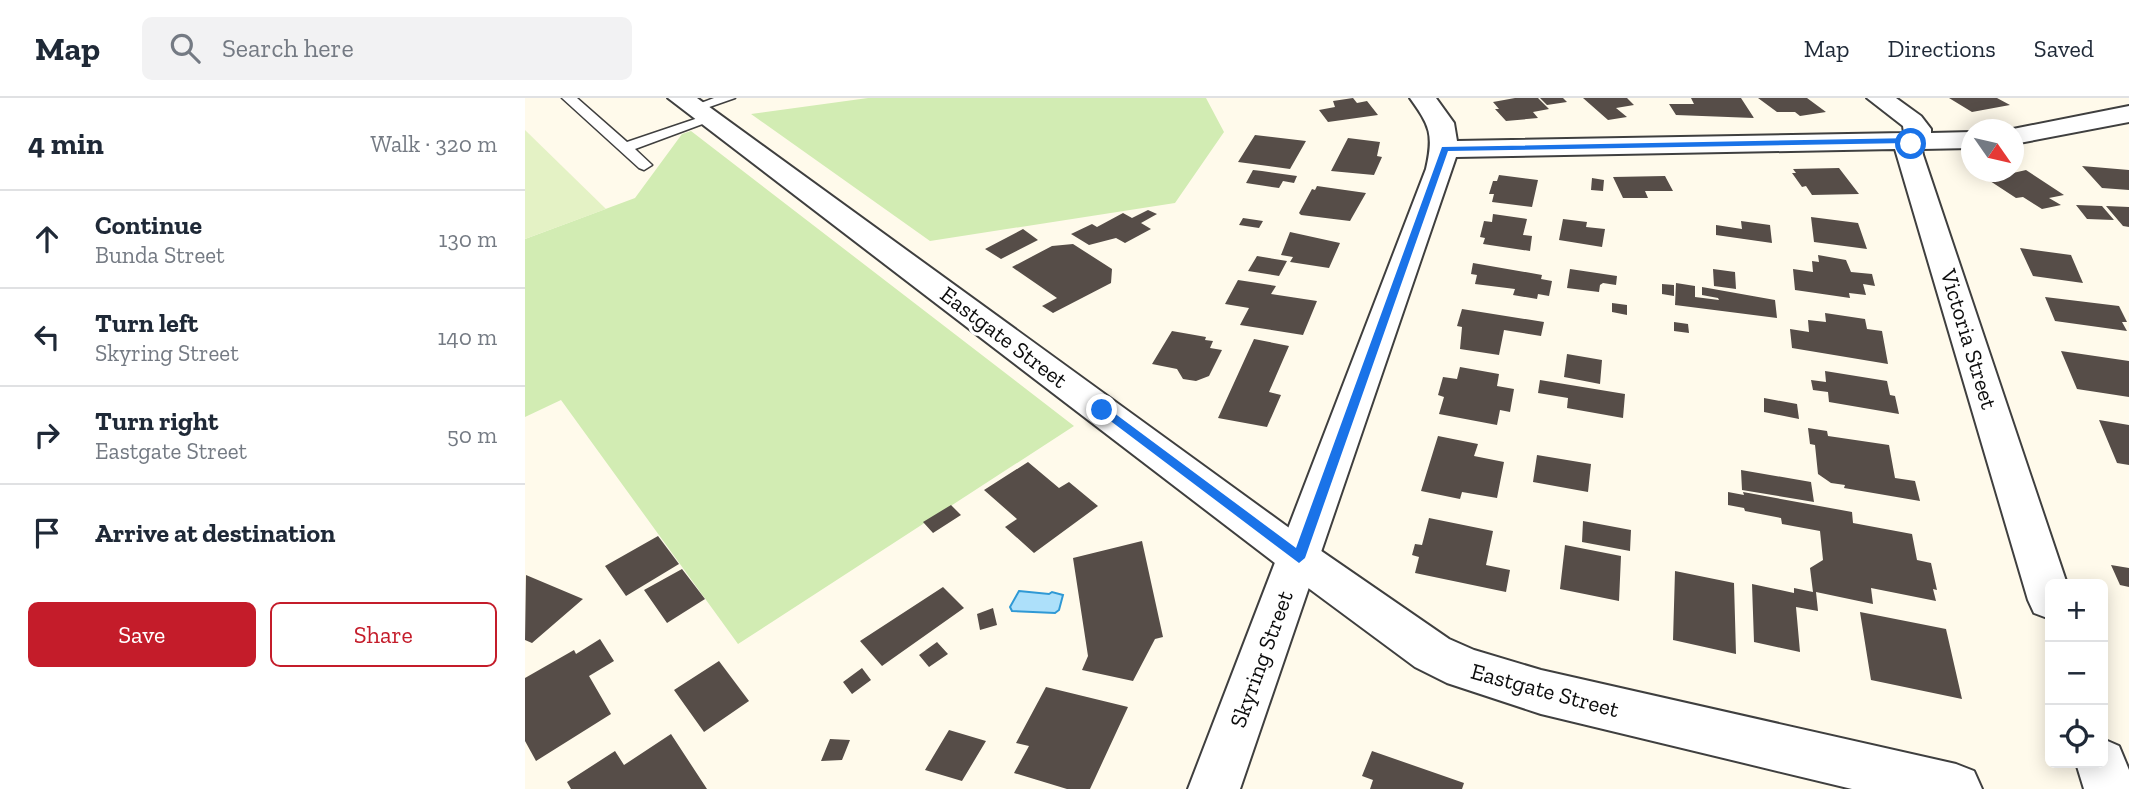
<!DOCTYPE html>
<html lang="en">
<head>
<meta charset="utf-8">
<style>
	:root { --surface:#fff; --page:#f2f2f3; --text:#1f2937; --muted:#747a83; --line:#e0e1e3; --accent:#c41c2a }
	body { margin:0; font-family:"Zilla Slab",serif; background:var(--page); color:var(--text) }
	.controls { position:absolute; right:21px; bottom:21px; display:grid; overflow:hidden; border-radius:10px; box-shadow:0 4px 18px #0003 }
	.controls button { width:63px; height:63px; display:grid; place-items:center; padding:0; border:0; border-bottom:2px solid var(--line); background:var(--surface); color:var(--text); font:35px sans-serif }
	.compass { position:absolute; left:1436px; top:21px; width:63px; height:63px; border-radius:50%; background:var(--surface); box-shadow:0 4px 18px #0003; rotate:124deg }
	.stop { position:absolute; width:21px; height:21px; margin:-16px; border:5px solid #1a73e8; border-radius:50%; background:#fff }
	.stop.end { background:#1a73e8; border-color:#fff; box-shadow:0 2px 7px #0008 }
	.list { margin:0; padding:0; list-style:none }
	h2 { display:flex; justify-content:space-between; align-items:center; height:91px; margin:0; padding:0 28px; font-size:30px }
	h2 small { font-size:23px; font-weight:400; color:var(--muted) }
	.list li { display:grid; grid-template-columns:46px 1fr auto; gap:21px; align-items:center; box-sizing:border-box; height:98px; padding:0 28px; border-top:2px solid var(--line) }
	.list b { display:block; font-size:26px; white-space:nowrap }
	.list p { margin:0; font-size:23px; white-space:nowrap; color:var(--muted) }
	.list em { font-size:23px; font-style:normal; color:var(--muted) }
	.actions { display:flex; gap:14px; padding:21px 28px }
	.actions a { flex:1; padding:16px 0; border:2px solid var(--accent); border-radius:10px; text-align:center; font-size:24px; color:var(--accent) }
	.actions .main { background:var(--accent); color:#fff }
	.icon { flex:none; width:38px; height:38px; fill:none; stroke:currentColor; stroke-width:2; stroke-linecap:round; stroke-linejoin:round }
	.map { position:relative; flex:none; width:1604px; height:691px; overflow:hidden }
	header { display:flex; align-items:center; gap:42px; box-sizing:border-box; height:98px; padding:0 35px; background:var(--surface); border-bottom:2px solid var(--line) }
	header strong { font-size:33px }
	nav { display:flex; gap:38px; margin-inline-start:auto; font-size:24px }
	.search { width:490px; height:63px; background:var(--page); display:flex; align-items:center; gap:18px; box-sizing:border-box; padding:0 24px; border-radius:10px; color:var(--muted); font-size:26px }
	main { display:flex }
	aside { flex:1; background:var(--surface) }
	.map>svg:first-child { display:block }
</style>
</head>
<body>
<header>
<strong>Map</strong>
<div class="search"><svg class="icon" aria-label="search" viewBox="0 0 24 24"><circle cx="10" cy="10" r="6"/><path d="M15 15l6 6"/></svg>Search here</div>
<nav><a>Map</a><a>Directions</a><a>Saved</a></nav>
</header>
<main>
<aside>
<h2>4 min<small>Walk · 320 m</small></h2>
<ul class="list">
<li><svg class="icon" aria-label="ahead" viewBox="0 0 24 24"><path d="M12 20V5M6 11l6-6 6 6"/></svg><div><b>Continue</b><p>Bunda Street</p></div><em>130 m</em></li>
<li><svg class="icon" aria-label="left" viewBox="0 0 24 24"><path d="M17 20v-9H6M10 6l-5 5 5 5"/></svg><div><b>Turn left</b><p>Skyring Street</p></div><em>140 m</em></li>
<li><svg class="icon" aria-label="right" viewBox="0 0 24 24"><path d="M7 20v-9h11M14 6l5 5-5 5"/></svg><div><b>Turn right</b><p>Eastgate Street</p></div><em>50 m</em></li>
<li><svg class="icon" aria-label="arrive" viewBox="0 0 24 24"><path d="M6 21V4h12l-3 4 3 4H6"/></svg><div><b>Arrive at destination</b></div></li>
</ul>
<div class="actions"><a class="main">Save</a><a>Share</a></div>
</aside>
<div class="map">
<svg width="1604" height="691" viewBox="0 0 1604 691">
	<rect width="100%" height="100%" fill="#fffaeb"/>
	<path fill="#d2ecb3" d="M343,0H681L699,34L650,105L405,143L226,16Z
		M166,33L549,328L213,546L36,302L0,319V141L110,100L157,36Z"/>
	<path fill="#e4f2c5" d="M0,32L81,111L0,141Z"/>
	<path fill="#ade0fa" stroke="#2f99d5" stroke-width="2" d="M494,493L524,496L527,494L538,497L534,512L530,515L487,513L485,509Z"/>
	<path fill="#564d48" d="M828,0L832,5L842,3L853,17L803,24L794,12L810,9L808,3Z
		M990,0H1013L1024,11L1008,14L1013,20L981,23L970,11H974L968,4Z
		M1015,0H1038L1042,4L1022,7Z
		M1058,0H1102L1109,7L1091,10L1102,19L1083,22Z
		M1166,0H1216L1229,20L1151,17L1144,6H1169Z
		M1233,0H1282L1301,14L1275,18L1270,14H1252Z
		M1424,0H1472L1485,7L1447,14Z
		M730,37L781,43L765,71L713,64Z
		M823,40L855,44L852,58L857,59L849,77L806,73Z
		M1557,68L1604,72V92L1577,90Z
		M1314,70L1334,96L1287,97L1281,88L1277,89L1267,75H1271L1268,71Z
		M728,72L737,73L772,78L769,85L758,83L754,90L721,85Z
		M1501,72L1539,97L1524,100L1536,107L1517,111L1498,99L1491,100L1462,81Z
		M974,77L1013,82L1007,109L967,104L969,96H964L968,83H972Z
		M1140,78L1148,93H1120L1123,100H1098L1088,79Z
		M1067,80L1079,82L1078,93L1066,92Z
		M792,88L841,95L825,123L776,117L774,115L787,91L790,92Z
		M1551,107L1577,108L1589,122L1562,121Z
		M1581,108L1604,109V129L1598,128Z
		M623,112L632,116L616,125L626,131L600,145L591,140L564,147L546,136L567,126L572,129L598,115L607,120Z
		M968,116L1002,121L998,137L1007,138L1005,153L958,146L960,140L955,139L959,123L967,124Z
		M1286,119L1333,125L1342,151L1289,144Z
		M718,120L738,123L734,130L714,127Z
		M1038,121L1062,124L1061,129L1080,131L1077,149L1034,142Z
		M1216,123L1245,127L1247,145L1191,137V127L1217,131Z
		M498,131L513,142L476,161L460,151Z
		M765,134L815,145L804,170L765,164L768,159L756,157Z
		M548,146L587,171L586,185L528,215L517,208L532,200L487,169L527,148Z
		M1495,150L1546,157L1558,185L1508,178Z
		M1293,157L1321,162L1326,174L1347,176L1350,188L1338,186L1341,197L1324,195L1325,200L1270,192L1268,171L1288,174L1287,163L1294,164Z
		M732,158L762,163L754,178L723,173Z
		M948,165L1017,177L1016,181L1027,183L1024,198L1013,196L1012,201L988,197L990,191L950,186L952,177L946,176Z
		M1045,171L1092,178L1091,187L1078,185L1075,187L1074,194L1042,190Z
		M1188,171L1210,174L1211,191L1189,188Z
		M713,182L751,188L746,196L792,203L778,237L715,227L724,210L700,206Z
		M1151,185L1170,188V199L1194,202L1193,200L1177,197V189L1250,202L1252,220L1150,207Z
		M1137,186L1149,187V198L1137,196Z
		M1520,199L1594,208L1602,224H1597L1602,233L1530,223Z
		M1087,205L1102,207V217L1087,214Z
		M937,211L1019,224L1016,238L979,232L974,257L935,251L937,229L932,228Z
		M1300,215L1340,221L1342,231L1357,233L1363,266L1267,250L1265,231L1284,234L1283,222L1301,224Z
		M1149,224L1163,226L1164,235L1149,233Z
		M647,233L681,239L680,242L688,243L685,250L697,252L684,278L671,283L658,281L652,271L627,266Z
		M729,241L764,248L744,294L756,297L742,329L693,320Z
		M1536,253L1604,263V299L1552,291Z
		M1042,256L1077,262L1075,286L1039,279Z
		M935,269L974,276L972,288L989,291L985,314L975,312L972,327L914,316L919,299L913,297L918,279L932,281Z
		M1300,273L1362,283L1365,297L1370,298L1374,316L1304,304L1303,294L1288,292L1286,282L1301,284Z
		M1015,282L1100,296L1098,320L1042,310L1043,300L1013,295Z
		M1239,300L1272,306L1274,321L1239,314Z
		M1574,322L1604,327V367L1592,365Z
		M1283,330L1302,333L1303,338L1364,347L1370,380L1390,383L1395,403L1319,390L1320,387L1306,385L1293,376L1290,347L1285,346Z
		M913,338L953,346L949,358L979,364L972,400L937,394L935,401L896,393Z
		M1012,357L1066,366L1063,394L1008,384Z
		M503,364L534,390L544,384L573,408L509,455L480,429L492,421L459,392Z
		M1216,372L1286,384L1289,404L1217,392Z
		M1203,394L1219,397L1218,394L1327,414L1328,425L1387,436L1392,462L1406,465L1412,492L1408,491L1411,503L1346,490L1348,506L1291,494L1293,513L1271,509L1275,554L1229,544L1227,486L1269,495V490L1288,494L1285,470L1298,462L1295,433L1257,426L1256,420L1220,413L1219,410L1203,407Z
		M426,407L436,417L408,435L398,424Z
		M904,420L968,433L961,467L985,472L981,494L890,475L894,459L887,457L890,446L897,447Z
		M1058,423L1106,432L1105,453L1057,444Z
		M133,438L154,466L101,498L80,468Z
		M617,443L638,539L630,541L608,583L557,572L563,558L548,460Z
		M1040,447L1096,458L1094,503L1035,491Z
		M1586,467L1604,470V489L1595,487Z
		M157,471L180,501L142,525L119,492Z
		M1150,473L1209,485L1211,556L1148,542Z
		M1,477L58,501L7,545L0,542Z
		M418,489L439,510L357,568L335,543Z
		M468,510L472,527L455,532L452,516Z
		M1335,514L1421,531L1437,601L1346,582Z
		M75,541L89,563L64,578L86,616L11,663L0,643V580L49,552L51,556Z
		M412,544L423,556L404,569L394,557Z
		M194,563L224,603L179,634L149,592Z
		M337,570L346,582L327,596L318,584Z
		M521,589L603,609L565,691H542L489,675L504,648L491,645Z
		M424,632L461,643L437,683L400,672Z
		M146,636L182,691H46L42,684L90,653L99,667Z
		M305,641L325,642L317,662L296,663Z
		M847,653L939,685L937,691H845L848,682L837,678Z"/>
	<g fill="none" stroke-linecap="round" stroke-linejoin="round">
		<g stroke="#3f3f3f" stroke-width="3">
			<path id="service" d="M37,0H52L102,44L179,18L184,17L191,21L110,51L127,67L119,72L114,70Z
				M189,0H210L170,14L163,10Z"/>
		</g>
		<g stroke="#3f3f3f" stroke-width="4">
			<path id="minor" d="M885,0H911L929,25L932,43L1379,35L1378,28L1342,0H1371L1396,18L1406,31V35L1447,34V50L1397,51L1398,57L1542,486H1525V521L1509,515L1503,502L1370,51L931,59L715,691H663L901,71C909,36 905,28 885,0Z
				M1604,8V24L1489,46V32H1483Z
				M1578,641L1594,648L1604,672V691H1559L1551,665H1578Z"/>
		</g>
		<g stroke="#3f3f3f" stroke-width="4">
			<path id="tertiary" d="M143,0H172L789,448L924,541L949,552L1016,572L1431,666L1449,673L1457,691H1327L1016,616L922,585L890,569L759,472Z"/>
		</g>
		<use href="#service" fill="#fff" fill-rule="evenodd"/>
		<use href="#minor" fill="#fff" fill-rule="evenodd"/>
		<use href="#tertiary" fill="#fff" fill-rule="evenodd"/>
	</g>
	<path fill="#1a73e8" d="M1390,40L1394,42L1386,48L1383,45L923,53L780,460L774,465L571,312L573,309H581L771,450L917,49Z"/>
	<g text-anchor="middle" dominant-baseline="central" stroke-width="7" stroke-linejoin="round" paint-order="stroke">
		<g font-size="23" fill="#0c0c0c" stroke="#fff">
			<text transform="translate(479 239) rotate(37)">Eastgate Street</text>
			<text transform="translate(1444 241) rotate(73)">Victoria Street</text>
			<text transform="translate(736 561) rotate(-70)">Skyring Street</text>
			<text transform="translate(1020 592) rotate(15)">Eastgate Street</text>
		</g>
	</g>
</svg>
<div class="controls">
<button>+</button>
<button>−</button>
<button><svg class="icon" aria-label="locate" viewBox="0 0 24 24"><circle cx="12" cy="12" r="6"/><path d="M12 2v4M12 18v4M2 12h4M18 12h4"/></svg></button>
</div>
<svg class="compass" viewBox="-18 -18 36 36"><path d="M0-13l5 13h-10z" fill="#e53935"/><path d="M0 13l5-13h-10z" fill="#747a83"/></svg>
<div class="stop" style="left:1386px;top:46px"></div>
<div class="stop end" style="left:577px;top:312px"></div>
</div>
</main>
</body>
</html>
